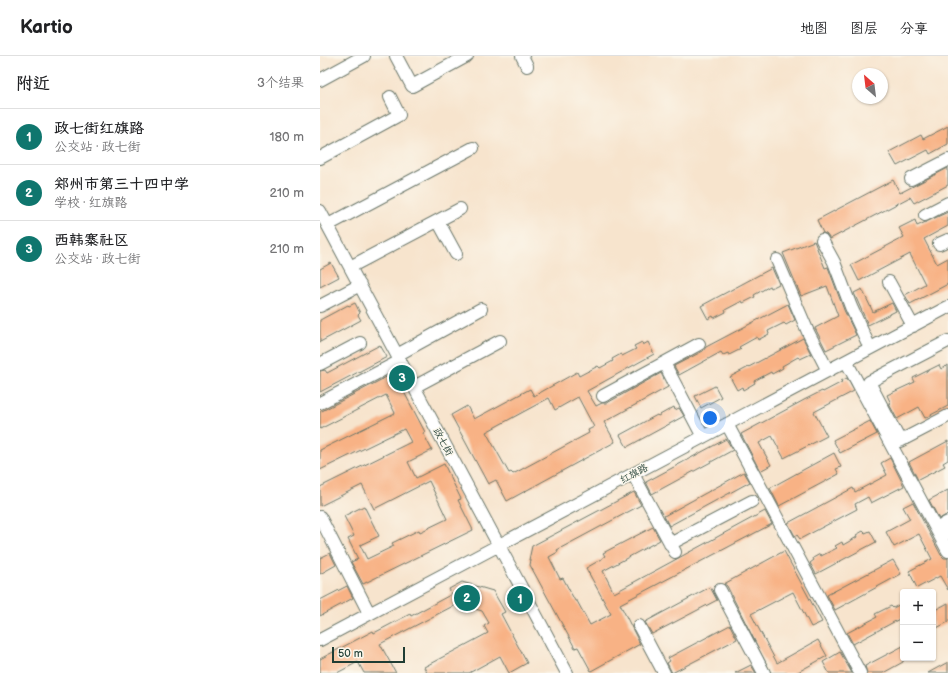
<!DOCTYPE html>
<html lang="zh">
<head>
<meta charset="utf-8">
<style>
	:root { --surface:#fff; --page:#f6f6f6; --text:#202124; --muted:#757577; --line:#e0e0e0; --accent:#0f766e }
	body { margin:0; font-family:"Balsamiq Sans","LXGW WenKai TC",sans-serif; background:var(--page); color:var(--text) }
	.controls { position:absolute; right:12px; bottom:12px; display:grid; overflow:hidden; border-radius:4px; box-shadow:0 1px 3px #0004 }
	.controls button { width:36px; height:36px; display:grid; place-items:center; padding:0; border:0; border-bottom:1px solid var(--line); background:var(--surface); color:var(--text); font:20px sans-serif }
	.compass { position:absolute; left:532px; top:12px; width:36px; height:36px; border-radius:50%; background:var(--surface); box-shadow:0 1px 3px #0004; rotate:332deg }
	.scale { position:absolute; left:12px; bottom:10px; width:73px; box-sizing:border-box; padding-left:4px; border:2px solid #1f3d34; border-top:0; font-size:11px; line-height:14px; white-space:nowrap; color:#1f3d34; -webkit-text-stroke:3px #fbf7ec; paint-order:stroke }
	.you { position:absolute; left:390px; top:362px; width:14px; height:14px; margin:-10px; border:3px solid #fff; border-radius:50%; background:#1a73e8; box-shadow:0 0 0 6px #1a73e833 }
	.badge { display:grid; place-items:center; width:26px; height:26px; border-radius:50%; background:var(--accent); color:#fff; font-size:13px; font-weight:700 }
	.pin { position:absolute; translate:-50% -50%; border:2px solid #fff; box-shadow:0 1px 4px #0006 }
	.list { margin:0; padding:0; list-style:none }
	h2 { display:flex; justify-content:space-between; align-items:center; height:52px; margin:0; padding:0 16px; font-size:17px }
	h2 small { font-size:13px; font-weight:400; color:var(--muted) }
	.list li { display:grid; grid-template-columns:26px 1fr auto; gap:12px; align-items:center; box-sizing:border-box; height:56px; padding:0 16px; border-top:1px solid var(--line) }
	.list b { display:block; font-size:15px; white-space:nowrap }
	.list p { margin:0; font-size:13px; white-space:nowrap; color:var(--muted) }
	.list em { font-size:13px; font-style:normal; color:var(--muted) }
	.map { position:relative; flex:none; width:628px; height:617px; overflow:hidden }
	header { display:flex; align-items:center; gap:24px; box-sizing:border-box; height:56px; padding:0 20px; background:var(--surface); border-bottom:1px solid var(--line) }
	header strong { font-size:19px }
	nav { display:flex; gap:22px; margin-inline-start:auto; font-size:14px }
	main { display:flex }
	aside { flex:1; background:var(--surface) }
	.map>svg:first-child { display:block }
</style>
</head>
<body>
<header>
<strong>Kartio</strong>
<nav><a>地图</a><a>图层</a><a>分享</a></nav>
</header>
<main>
<aside>
<h2>附近<small>3个结果</small></h2>
<ul class="list">
<li><span class="badge">1</span><div><b>政七街红旗路</b><p>公交站 · 政七街</p></div><em>180 m</em></li>
<li><span class="badge">2</span><div><b>郑州市第三十四中学</b><p>学校 · 红旗路</p></div><em>210 m</em></li>
<li><span class="badge">3</span><div><b>西韩寨社区</b><p>公交站 · 政七街</p></div><em>210 m</em></li>
</ul>
</aside>
<div class="map">
<svg width="628" height="617" viewBox="0 0 628 617">
	<rect width="100%" height="100%" fill="#fbf7ec"/>
	<filter id="ink" filterUnits="userSpaceOnUse"><feTurbulence type="fractalNoise" baseFrequency=".025" numOctaves="2"/><feDisplacementMap in="SourceGraphic" scale="8" xChannelSelector="R" yChannelSelector="G"/><feConvolveMatrix kernelMatrix="1 2 1 2 8 2 1 2 1" color-interpolation-filters="sRGB"/></filter>
	<filter id="wash" filterUnits="userSpaceOnUse"><feTurbulence type="fractalNoise" baseFrequency=".012" numOctaves="4" result="noise"/><feDisplacementMap in="SourceGraphic" scale="16" xChannelSelector="R" yChannelSelector="G"/><feGaussianBlur stdDeviation="0.9" result="paint"/><feColorMatrix in="noise" values="0 0 0 0 0 0 0 0 0 0 0 0 0 0 0 0 0 1.4 0 .05"/><feComposite in="paint" operator="in"/></filter>
	<g filter="url(#wash)">
		<rect width="100%" height="100%" fill="#f7e4cd"/>
		<g id="blocks">
			<path fill="#f8b285" fill-rule="evenodd" d="M628,70V88L610,98L608,94L577,110L569,96L601,79L603,83Z
				M628,112V129L594,147L590,141L510,183L506,178L503,177L497,164L573,124L580,137Z
				M628,156V170L604,183L617,208L628,202V228L590,248L585,239L605,228L590,198L539,225L531,209L584,181L579,172L595,164L597,170Z
				M494,185L505,212L508,211L524,254L536,279L506,294L495,272L518,260L507,230L481,240L463,197Z
				M11,207L19,221L0,231V213Z
				M452,212L459,228L451,232L450,230L434,239L435,241L423,247L422,245L405,254L406,256L394,262L393,260L388,263L381,250Z
				M542,233L553,256L572,247L576,255L548,269L534,237Z
				M35,247L40,257L38,259L41,264L0,286V264L28,249L29,250Z
				M468,248L475,264L466,269L464,267L448,275L449,278L438,284L437,281L419,291L421,293L409,299L408,297L403,299L401,296L359,319L354,310L383,295L386,291Z
				M483,282L491,298L480,303L478,301L462,310L463,312L452,318L451,316L434,325L435,327L423,334L422,331L417,334L410,321Z
				M322,286L323,289L328,286L334,298L267,335L276,350L282,347H287L341,317L348,331L284,366L295,386L187,445L176,424L168,428L131,359L147,350L154,363L210,333L214,340L257,316L259,320L278,310L280,312L293,305L292,303L301,298L302,300L316,293L314,290ZM258,341L274,371L268,374L269,377L193,418L191,416L189,417L166,376L229,342L235,354Z
				M60,289L67,301L0,336V315L5,314L7,317Z
				M619,309L621,313L628,309V350L605,362L599,351L577,363L569,348H571L567,339L595,326L593,322Z
				M74,317L105,376L103,377L112,394L88,406L96,422L124,408L141,443L138,444L153,474L43,528L31,506L38,503L28,483L34,480L24,460L44,450L59,480L40,489L47,503L74,490L72,487L99,474L100,476L127,463L109,425L54,453L42,429L0,450V431L91,386L84,373L0,414V394L75,357L66,339L0,373V356Z
				M527,322L534,335L494,356L507,380L464,402L452,380L439,387L451,409L440,415L421,378L486,343L502,335L503,336L522,326L521,325Z
				M395,330L401,341L381,352L375,340Z
				M354,351L355,354L359,352L364,360L307,391L300,379L337,359L338,360Z
				M550,365L557,378L520,397L513,384Z
				M406,383L413,394L332,438L326,426Z
				M628,385V404L623,407L625,410L598,424L589,406Z
				M514,397L521,411L516,413L519,418L459,450L450,432Z
				M570,402L584,430L551,447L548,441L535,448L537,453L480,483L477,479L475,480L468,467L533,432L535,436L567,419L561,407Z
				M424,416L430,426L349,470L344,460Z
				M628,434V458L619,463L609,444Z
				M314,436L321,449L237,494L238,496L229,501L240,523L243,522L255,545H257L270,569L291,558L266,512L282,503V502L285,500L283,497L306,485L333,471L340,484L283,515L294,537L445,455L452,468L300,548L320,588L271,615L258,591L255,592L210,509L211,504H209L212,490Z
				M593,446L621,499L624,502H628V534L620,520L597,532L589,515L612,503L599,478L574,491L566,476L590,463L583,451Z
				M543,475L545,477L550,475L556,486L496,518L490,507L494,504L493,502L500,498L501,500L517,492L515,490L522,486L523,489L537,481L536,479Z
				M464,495L502,566L491,571L473,536L431,558L457,607L498,584L507,600L476,617H451L407,530L404,528Z
				M10,497L16,509L0,518V502Z
				M573,504L581,518L515,554L507,539Z
				M142,526L173,535L185,556L181,558L207,607L189,617L180,600L149,617H107L104,611L168,577L164,570L169,567L162,555L145,550L140,553L137,548L60,588L76,617H44L38,606L17,617H0V603L53,575L54,577L90,558L91,560L132,538L129,533Z
				M27,530L33,542L0,560V544Z
				M390,531L397,544L332,578L325,566Z
				M583,547V561L533,588L527,577L557,561L555,558L571,550L573,552Z
				M628,547V566L613,574V555Z
				M410,569L417,583L352,617L347,607L350,605L348,602Z
				M583,590V606L563,617H547L545,610Z
				M520,596L532,617H509L503,606Z
				M628,606V617H608Z
				M431,609L436,617H415Z"/>
		</g>
	</g>
	<g filter="url(#ink)">
		<use href="#blocks" fill-opacity="0" stroke="#6b776a" stroke-width="1"/>
		<g fill="none" stroke-linecap="round" stroke-linejoin="round">
			<g stroke="#6b776a" stroke-width="14">
				<path id="minor" d="M76,0L92,30L147,0
					M202,0L207,10
					M0,24L44,0
					M0,102L79,59L70,41
					M591,123L628,104
					M0,155L247,617
					M605,159L628,147
					M118,165L136,198
					M8,169L153,92
					M502,184L514,206L531,251L550,292
					M619,188L628,184
					M457,204L488,276L508,315
					M30,211L140,153
					M569,226L593,270
					M0,250L40,229
					M628,285L549,326L580,385L628,360
					M77,299L161,253
					M526,305L628,495
					M344,307L383,381
					M0,308L40,287
					M94,331L180,285
					M283,340L379,288
					M0,347L80,305
					M407,368L540,617
					M313,418L355,496
					M0,461L49,557
					M628,466L624,468L628,477
					M350,488L432,445
					M400,534L444,617
					M319,570L344,617
					M0,584L628,251"/>
			</g>
			<use href="#minor" stroke="#fff" stroke-width="12"/>
		</g>
	</g>
	<g text-anchor="middle" dominant-baseline="central" stroke-width="3" stroke-linejoin="round" paint-order="stroke">
		<g font-size="10" fill="#1f3d34" stroke="#fbf7ec">
			<text transform="translate(123 386) rotate(62)">政七街</text>
			<text transform="translate(314 418) rotate(-28)">红旗路</text>
		</g>
	</g>
</svg>
<div class="controls">
<button>+</button>
<button>−</button>
</div>
<svg class="compass" viewBox="-18 -18 36 36"><path d="M0-13l5 13h-10z" fill="#e53935"/><path d="M0 13l5-13h-10z" fill="#757577"/></svg>
<div class="scale">50 m</div>
<div class="you"></div>
<div class="pin badge" style="left:200px;top:543px">1</div>
<div class="pin badge" style="left:147px;top:542px">2</div>
<div class="pin badge" style="left:82px;top:322px">3</div>
</div>
</main>
</body>
</html>
